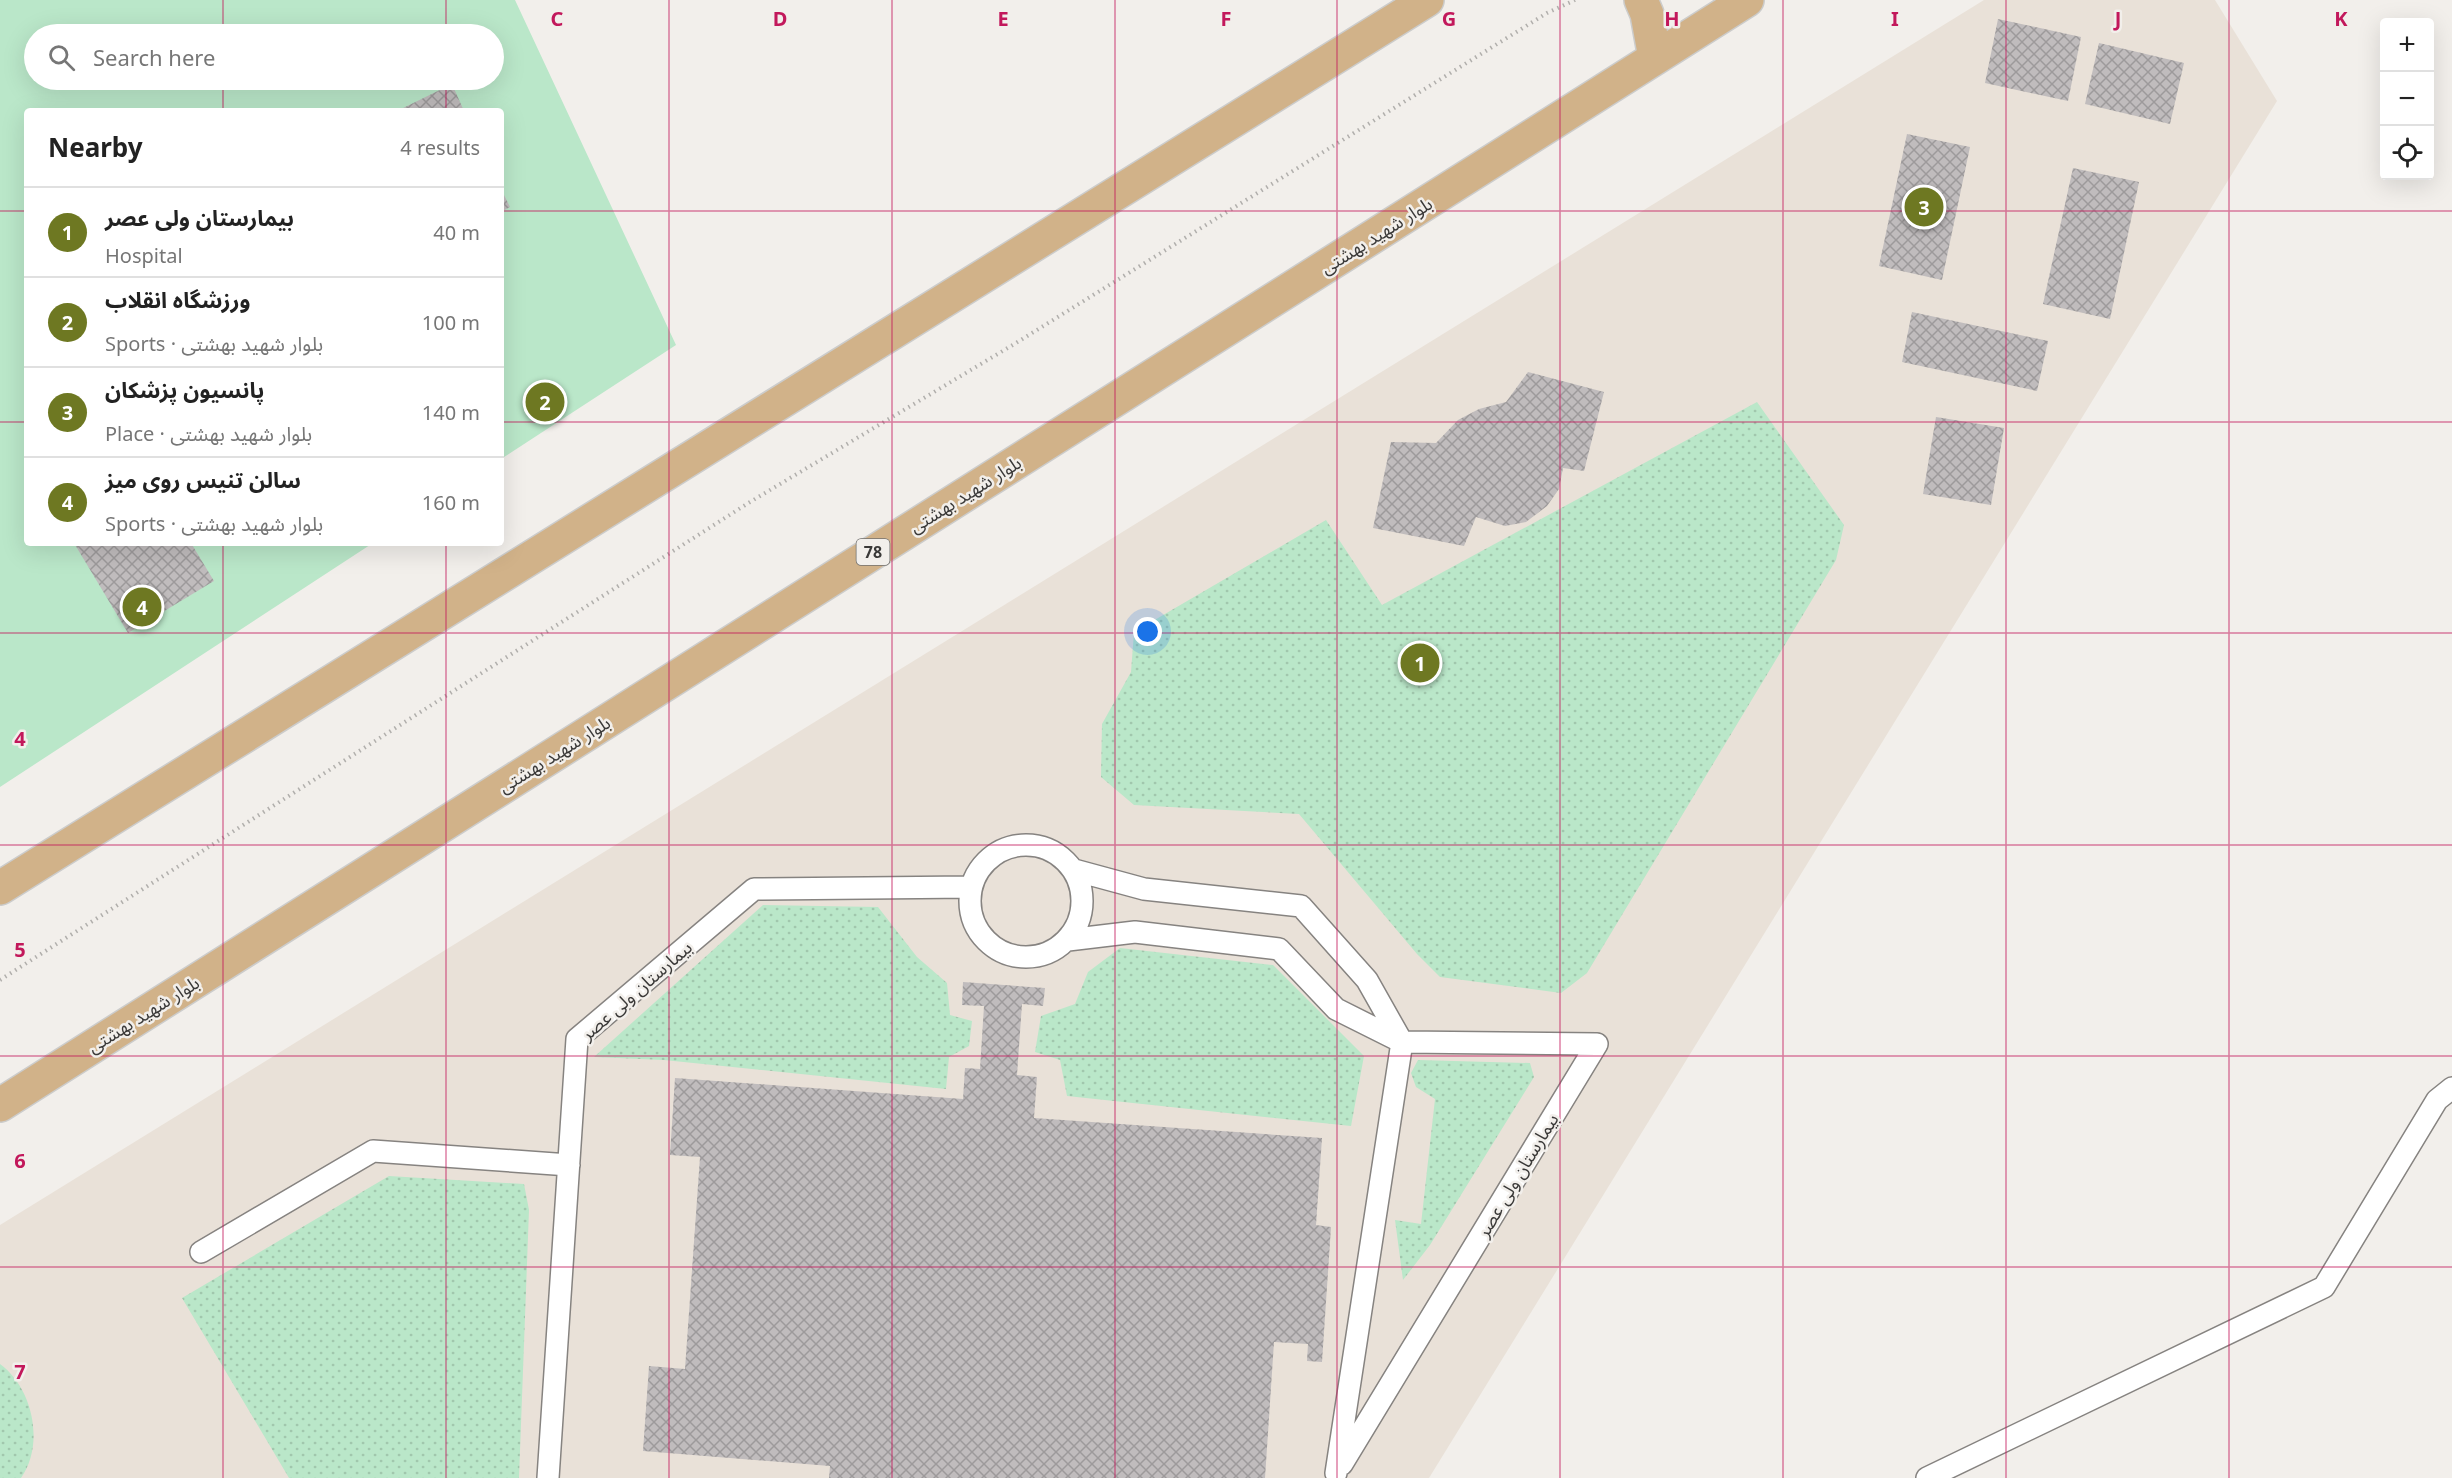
<!DOCTYPE html>
<html lang="en">
<head>
<meta charset="utf-8">
<style>
	:root { --surface:#fff; --page:#f6f6f6; --text:#222; --muted:#767676; --line:#e0e0e0; --accent:#6e7822 }
	body { margin:0; font-family:"Noto Sans","Noto Sans Arabic",sans-serif; background:var(--page); color:var(--text) }
	.controls { position:absolute; right:18px; top:18px; display:grid; overflow:hidden; border-radius:6px; box-shadow:0 6px 24px #0002 }
	.controls button { width:54px; height:54px; display:grid; place-items:center; padding:0; border:0; border-bottom:2px solid var(--line); background:var(--surface); color:var(--text); font:30px sans-serif }
	.you { position:absolute; left:1148px; top:632px; width:21px; height:21px; margin:-15px; border:4px solid #fff; border-radius:50%; background:#1a73e8; box-shadow:0 0 0 9px #1a73e833 }
	.badge { display:grid; place-items:center; width:39px; height:39px; border-radius:50%; background:var(--accent); color:#fff; font-size:20px; font-weight:700 }
	.pin { position:absolute; translate:-50% -50%; border:3px solid #fff; box-shadow:0 2px 6px #0006 }
	.list { margin:0; padding:0; list-style:none }
	h2 { display:flex; justify-content:space-between; align-items:center; height:78px; margin:0; padding:0 24px; font-size:26px }
	h2 small { font-size:20px; font-weight:400; color:var(--muted) }
	.list li { display:grid; grid-template-columns:39px 1fr auto; gap:18px; align-items:center; box-sizing:border-box; height:90px; padding:0 24px; border-top:2px solid var(--line) }
	.list b { display:block; font-size:22px; white-space:nowrap }
	.list p { margin:0; font-size:20px; white-space:nowrap; color:var(--muted) }
	.list em { font-size:20px; font-style:normal; color:var(--muted) }
	.icon { flex:none; width:33px; height:33px; fill:none; stroke:currentColor; stroke-width:2; stroke-linecap:round; stroke-linejoin:round }
	.map { position:relative; flex:none; width:2452px; height:1478px; overflow:hidden }
	.search { position:absolute; background:var(--surface); box-shadow:0 6px 24px #0002; left:24px; top:24px; width:480px; height:66px; display:flex; align-items:center; gap:15px; box-sizing:border-box; padding:0 21px; border-radius:33px; color:var(--muted); font-size:22px }
	.panel { position:absolute; background:var(--surface); box-shadow:0 6px 24px #0002; left:24px; top:108px; width:480px; height:438px; border-radius:6px }
	.map>svg:first-child { display:block }
</style>
</head>
<body>
<div class="map">
<svg width="2452" height="1478" viewBox="0 0 2452 1478">
	<defs>
		<pattern id="park-dots" width="8" height="8" patternUnits="userSpaceOnUse" patternTransform="scale(1.5)"><rect width="8" height="8" fill="#bae7c9"/><path d="M2 2h.1M6 6h.1" fill="none" stroke="#a1c7ad" stroke-width="1.8" stroke-linecap="round"/></pattern>
		<pattern id="building-cross-hatch" width="8" height="8" patternUnits="userSpaceOnUse" patternTransform="scale(1.5)"><rect width="8" height="8" fill="#c0bcbd"/><path d="M0 0l8 8M0 8l8-8" fill="none" stroke="#9d9a9b"/></pattern>
	</defs>
	<rect width="100%" height="100%" fill="#f2efeb"/>
	<path fill="#e9e1d8" d="M1984,0H2215L2277,101L1429,1478H0V1225Z"/>
	<path fill="#bae7c9" fill-rule="evenodd" d="M0,0H515L676,345L501,459V111H27V543H373L0,787ZM34,34H494V80H34Z"/>
	<path fill="url(#park-dots)" d="M1757,402L1844,525L1836,560L1587,973L1561,993L1440,977L1417,954L1299,814L1134,805L1101,777L1102,724L1131,672L1134,632L1326,520L1382,605Z
		M763,905L878,907L917,957L947,983L950,1015L972,1021L969,1046L949,1057L946,1089L664,1060L594,1057Z
		M1120,948L1273,965L1364,1056L1351,1126L1067,1096L1060,1060L1035,1052L1041,1016L1075,1004L1088,972Z
		M1418,1060L1530,1063L1534,1077L1430,1245L1403,1280L1395,1220L1421,1224L1435,1099L1416,1087L1411,1073Z
		M389,1176L524,1184L529,1210L519,1478H289L182,1298Z
		M0,1364C33,1388 45,1444 21,1478H0Z"/>
	<path fill="url(#building-cross-hatch)" d="M1998,19L2081,37L2068,101L1985,83Z
		M2099,43L2184,63L2170,124L2085,104Z
		M452,84L464,111H397Z
		M1907,134L1970,147L1942,280L1879,266Z
		M2073,168L2139,182L2110,319L2043,304Z
		M501,189L510,207L501,212Z
		M1912,312L2048,341L2037,391L1902,362Z
		M1528,372L1604,392L1584,471L1563,468L1559,489L1547,506L1526,522L1505,526L1476,517L1464,546L1373,528L1391,442L1436,443L1458,420L1479,409L1506,402Z
		M1936,417L2004,428L1991,505L1923,494Z
		M74,543H191L214,581L128,633Z
		M963,982L1045,988L1043,1006L1022,1004L1017,1075L1037,1077L1034,1118L1322,1138L1316,1225L1331,1227L1322,1362L1307,1361L1308,1344L1274,1342L1265,1478H829L830,1466L643,1451L649,1366L685,1369L700,1157L670,1155L675,1078L963,1099L965,1068L980,1069L984,1006L962,1005Z"/>
	<g fill="none" stroke-linecap="round" stroke-linejoin="round">
		<g stroke="#868380" stroke-width="24">
			<path id="service" d="M970 901a56 56 0 1 1 112 0a56 56 0 1 1-112 0Z
				M1074,870L1144,889L1301,906L1367,980L1402,1042L1336,1473
				M1068,940L1135,932L1279,949L1336,1009L1402,1042L1597,1044
				M201,1252L373,1151L569,1165
				M1342,1464L1597,1044
				M548,1478L577,1039L754,889L971,887
				M1927,1478L2324,1287L2437,1100L2452,1088"/>
		</g>
		<g stroke="#cccccb" stroke-width="36">
			<path id="primary" d="M1641,0L1647,14L1655,58
				M0,888L1427,0
				M0,1105L1747,0"/>
		</g>
		<path stroke="#b1afac" stroke-width="4" stroke-dasharray="1.5 4.5" stroke-linecap="butt" d="M0,980L750,502L1016,343L1547,13L1575,0"/>
		<use href="#service" stroke="#fff" stroke-width="21"/>
		<use href="#primary" stroke="#d1b289" stroke-width="33"/>
	</g>
	<path fill="none" stroke="#c2185b" stroke-width="1.5" stroke-opacity="0.55" d="M223,0V34M446,0V34M669,0V1478M892,0V1478M1115,0V1478M1337,0V1478M1560,0V1478M1783,0V1478M2006,0V1478M2229,0V1478M223,80V111M446,80V111M0,211H27M501,211H2452M0,422H27M501,422H2452M223,543V1478M446,543V1478M0,633H2452M0,845H2452M0,1056H2452M0,1267H2452"/>
	<g text-anchor="middle" dominant-baseline="central" stroke-width="5" stroke-linejoin="round" paint-order="stroke">
		<rect fill="#f2efeb" stroke="#71706e" stroke-width="1.5" x="856.5" y="539" width="33" height="26" rx="4.5"/>
		<g font-size="16" font-weight="bold" fill="#3a3938">
			<text x="873" y="552">78</text>
		</g>
		<g font-size="18" fill="#3a3938" stroke="#f2efeb">
			<text transform="translate(1376 235) rotate(-32)">بلوار شهید بهشتی</text>
			<text transform="translate(965 494) rotate(-32)">بلوار شهید بهشتی</text>
			<text transform="translate(554 754) rotate(-32)">بلوار شهید بهشتی</text>
			<text transform="translate(636 990) rotate(-41)">بیمارستان ولی عصر</text>
			<text transform="translate(143 1014) rotate(-32)">بلوار شهید بهشتی</text>
			<text transform="translate(1517 1175) rotate(-59)">بیمارستان ولی عصر</text>
		</g>
	</g>
	<g font-size="20" text-anchor="middle" font-weight="bold" fill="#c2185b" stroke="#f2efeb" stroke-width="5" stroke-linejoin="round" paint-order="stroke">
		<text x="557" y="26">C</text>
		<text x="780" y="26">D</text>
		<text x="1003" y="26">E</text>
		<text x="1226" y="26">F</text>
		<text x="1449" y="26">G</text>
		<text x="1672" y="26">H</text>
		<text x="1895" y="26">I</text>
		<text x="2118" y="26">J</text>
		<text x="2341" y="26">K</text>
		<text x="20" y="746">4</text>
		<text x="20" y="957">5</text>
		<text x="20" y="1168">6</text>
		<text x="20" y="1379">7</text>
	</g>
</svg>
<div class="controls">
<button>+</button>
<button>−</button>
<button><svg class="icon" aria-label="locate" viewBox="0 0 24 24"><circle cx="12" cy="12" r="6"/><path d="M12 2v4M12 18v4M2 12h4M18 12h4"/></svg></button>
</div>
<div class="you"></div>
<div class="pin badge" style="left:1420px;top:663px">1</div>
<div class="pin badge" style="left:545px;top:402px">2</div>
<div class="pin badge" style="left:1924px;top:207px">3</div>
<div class="pin badge" style="left:142px;top:607px">4</div>
<div class="search"><svg class="icon" aria-label="search" viewBox="0 0 24 24"><circle cx="10" cy="10" r="6"/><path d="M15 15l6 6"/></svg>Search here</div>
<section class="panel">
<h2>Nearby<small>4 results</small></h2>
<ul class="list">
<li><span class="badge">1</span><div><b>بیمارستان ولی عصر</b><p>Hospital</p></div><em>40 m</em></li>
<li><span class="badge">2</span><div><b>ورزشگاه انقلاب</b><p>Sports · بلوار شهید بهشتی</p></div><em>100 m</em></li>
<li><span class="badge">3</span><div><b>پانسیون پزشکان</b><p>Place · بلوار شهید بهشتی</p></div><em>140 m</em></li>
<li><span class="badge">4</span><div><b>سالن تنیس روی میز</b><p>Sports · بلوار شهید بهشتی</p></div><em>160 m</em></li>
</ul>
</section>
</div>
</body>
</html>
